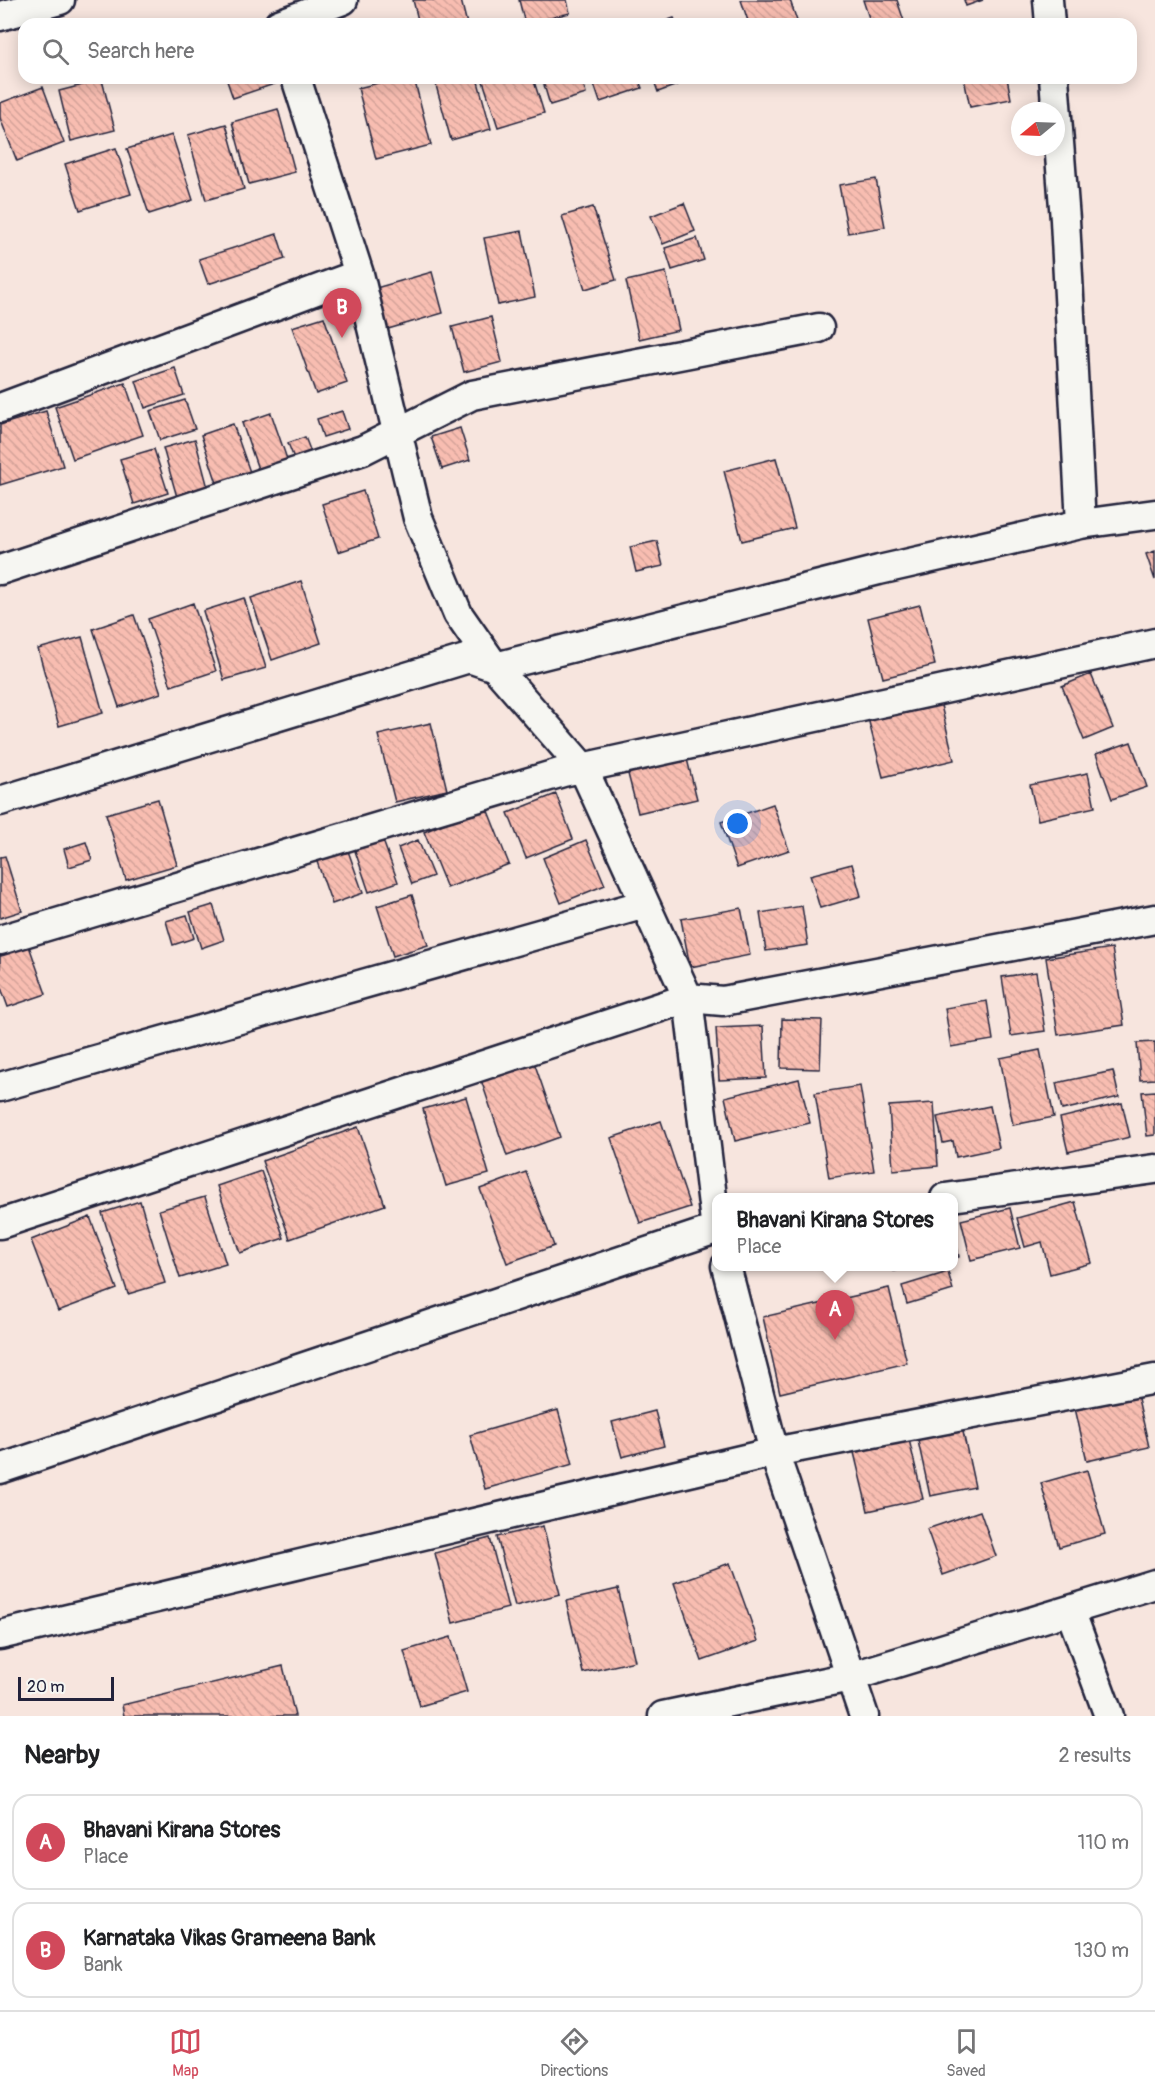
<!DOCTYPE html>
<html lang="en">
<head>
<meta charset="utf-8">
<style>
	:root { --surface:#fff; --page:#f6f6f6; --text:#202124; --muted:#757577; --line:#e0e0e0; --accent:#d1495b }
	body { margin:0; font-family:Pangolin,sans-serif; background:var(--page); color:var(--text) }
	.compass { position:absolute; left:1011px; top:102px; width:54px; height:54px; border-radius:50%; background:var(--surface); box-shadow:0 3px 15px #0003; rotate:251deg }
	.scale { position:absolute; left:18px; bottom:15px; width:96px; box-sizing:border-box; padding-left:6px; border:3px solid #22223b; border-top:0; font-size:16px; line-height:21px; white-space:nowrap; color:#22223b; -webkit-text-stroke:4px #f6f6f2; paint-order:stroke }
	.you { position:absolute; left:738px; top:824px; width:21px; height:21px; margin:-15px; border:4px solid #fff; border-radius:50%; background:#1a73e8; box-shadow:0 0 0 9px #1a73e833 }
	.badge { display:grid; place-items:center; width:39px; height:39px; border-radius:50%; background:var(--accent); color:#fff; font-size:20px; font-weight:700 }
	.pin { position:absolute; translate:-50% -50px; filter:drop-shadow(0 2px 3px #0008) }
	.pin::after { content:''; position:absolute; top:32px; width:21px; height:18px; background:inherit; clip-path:polygon(0 0,100% 0,50% 100%) }
	.popup { position:absolute; left:712px; top:1193px; width:246px; height:78px; box-sizing:border-box; display:grid; place-content:center; border-radius:12px; background:var(--surface); filter:drop-shadow(0 2px 4px #0005); font-size:20px; white-space:nowrap; color:var(--muted) }
	.popup b { font-size:22px; color:var(--text) }
	.popup::after { content:''; position:absolute; left:50%; top:100%; margin-left:-12px; border:12px solid transparent; border-top-color:var(--surface) }
	.list { margin:0; padding:0; list-style:none }
	h2 { display:flex; justify-content:space-between; align-items:center; height:78px; margin:0; padding:0 24px; font-size:26px }
	h2 small { font-size:20px; font-weight:400; color:var(--muted) }
	.list li { display:grid; grid-template-columns:39px 1fr auto; gap:18px; align-items:center; box-sizing:border-box; height:96px; margin:0 12px 12px; padding:0 12px; border:2px solid var(--line); border-radius:18px }
	.list b { display:block; font-size:22px; white-space:nowrap }
	.list p { margin:0; font-size:20px; white-space:nowrap; color:var(--muted) }
	.list em { font-size:20px; font-style:normal; color:var(--muted) }
	.icon { flex:none; width:33px; height:33px; fill:none; stroke:currentColor; stroke-width:2; stroke-linecap:round; stroke-linejoin:round }
	.map { position:relative; flex:none; width:1155px; height:1716px; overflow:hidden }
	.search { position:absolute; background:var(--surface); box-shadow:0 3px 15px #0003; left:18px; right:18px; top:18px; height:66px; display:flex; align-items:center; gap:15px; box-sizing:border-box; padding:0 21px; border-radius:18px; color:var(--muted); font-size:22px }
	.sheet { height:294px; background:var(--surface) }
	nav { display:flex; justify-content:space-around; align-items:center; box-sizing:border-box; height:84px; border-top:2px solid var(--line); background:var(--surface); font-size:16px; color:var(--muted) }
	nav a { display:grid; justify-items:center; gap:3px }
	nav .on { color:var(--accent) }
	.map>svg:first-child { display:block }
</style>
</head>
<body>
<div class="map">
<svg width="1155" height="1716" viewBox="0 0 1155 1716">
	<defs>
		<pattern id="building-back-hatch" width="6" height="6" patternUnits="userSpaceOnUse" patternTransform="scale(1.5)"><rect width="6" height="6" fill="#f8bdb1"/><path d="M-1 5l2 2M0 0l6 6M5-1l2 2" fill="none" stroke="#d4a299"/></pattern>
	</defs>
	<rect width="100%" height="100%" fill="#f7e5de"/>
	<filter id="ink" filterUnits="userSpaceOnUse"><feTurbulence type="fractalNoise" baseFrequency=".0167" numOctaves="2"/><feDisplacementMap in="SourceGraphic" scale="12" xChannelSelector="R" yChannelSelector="G"/><feConvolveMatrix kernelMatrix="1 2 1 2 8 2 1 2 1" color-interpolation-filters="sRGB"/></filter>
	<g filter="url(#ink)">
		<path fill="url(#building-back-hatch)" stroke="#22223b" stroke-width="1.5" d="M413,0H461L467,24H419Z
			M519,0H567L570,13L525,24Z
			M741,0H790L798,24H749Z
			M863,0H897L904,21L896,24H871Z
			M964,0H983L966,6Z
			M674,18L677,24H657Z
			M226,78H275L277,83L233,98Z
			M398,78H414L431,145L376,159L358,88Z
			M434,78H477L491,129L451,140Z
			M482,78H533L544,113L498,127Z
			M542,78H582L586,94L550,105Z
			M592,78H638L642,88L600,102Z
			M653,78H696L658,92Z
			M1007,78L1011,99L970,107L964,79Z
			M102,80L115,130L71,141L59,91Z
			M43,87L64,143L17,161L0,118V103Z
			M278,109L295,172L249,184L232,122Z
			M226,124L244,189L206,200L188,135Z
			M172,135L193,200L149,214L127,149Z
			M116,148L131,194L80,210L65,164Z
			M876,179L885,227L848,233L839,185Z
			M684,203L695,231L663,244L651,216Z
			M593,207L616,280L585,289L562,216Z
			M522,231L535,297L498,305L484,238Z
			M277,234L285,259L208,284L199,259Z
			M697,238L704,260L672,270L665,248Z
			M432,272L443,313L388,329L376,288Z
			M666,272L679,330L639,339L626,281Z
			M324,317L347,383L316,394L292,327Z
			M491,317L502,362L464,372L452,327Z
			M175,368L184,395L145,408L136,381Z
			M125,383L143,435L73,459L55,407Z
			M185,400L195,429L160,440L150,411Z
			M46,411L63,466L0,485V425Z
			M342,411L348,429L323,437L317,419Z
			M271,413L288,462L259,472L242,423Z
			M233,424L251,475L218,486L201,435Z
			M460,428L470,460L442,469L431,437Z
			M305,437L312,455L295,461L288,443Z
			M195,439L208,488L177,497L163,448Z
			M154,449L168,493L134,504L120,459Z
			M776,458L795,528L742,541L724,471Z
			M363,491L378,539L338,552L322,504Z
			M657,541L663,566L636,572L630,547Z
			M1155,551V580L1146,554Z
			M301,581L321,643L272,660L251,598Z
			M244,598L266,668L224,680L203,611Z
			M193,603L216,671L171,686L148,619Z
			M920,605L935,665L883,678L868,618Z
			M134,615L161,693L119,707L93,629Z
			M82,637L103,713L59,726L38,649Z
			M1091,674L1113,728L1084,740L1062,686Z
			M940,701L954,760L883,777L868,718Z
			M431,723L447,790L395,802L378,735Z
			M1131,742L1147,787L1112,799L1096,754Z
			M684,747L697,799L638,813L625,762Z
			M1088,773L1095,807L1038,820L1030,785Z
			M556,794L573,839L526,858L508,813Z
			M158,799L177,865L126,880L106,814Z
			M773,804L789,850L737,868L721,822Z
			M486,806L509,864L447,888L424,832Z
			M381,835L398,882L369,892L353,845Z
			M418,840L433,876L412,884L398,848Z
			M586,840L605,885L561,903L543,858Z
			M86,842L92,860L69,867L64,849Z
			M347,848L363,893L332,904L316,859Z
			M5,856L22,911L0,918V857Z
			M852,864L861,896L820,908L810,875Z
			M412,895L428,945L393,956L377,906Z
			M213,905L224,940L201,948L190,912Z
			M802,906L808,945L766,951L760,913Z
			M741,908L750,955L690,967L681,919Z
			M187,915L194,938L173,945L166,921Z
			M29,946L46,994L8,1007L0,985V956Z
			M1112,948L1124,1025L1058,1035L1046,958Z
			M1036,972L1045,1031L1011,1036L1002,977Z
			M987,1001L993,1040L951,1047L945,1008Z
			M782,1019L822,1020L820,1069L781,1068Z
			M763,1026L766,1078L719,1080L716,1028Z
			M1155,1042V1079L1140,1080L1137,1043Z
			M1040,1050L1054,1117L1013,1125L1000,1058Z
			M534,1062L560,1137L507,1156L481,1080Z
			M1113,1071L1119,1097L1062,1110L1056,1083Z
			M799,1079L810,1123L735,1141L725,1097Z
			M860,1086L874,1171L829,1178L815,1093Z
			M1155,1091V1135L1147,1136L1142,1092Z
			M466,1097L489,1174L446,1186L423,1109Z
			M934,1103L938,1166L893,1170L889,1106Z
			M1122,1103L1130,1137L1068,1152L1060,1118Z
			M990,1106L999,1148L956,1157L953,1141L943,1143L937,1117Z
			M661,1121L690,1207L640,1223L611,1138Z
			M358,1127L385,1205L290,1239L262,1161Z
			M261,1171L284,1238L240,1253L217,1186Z
			M526,1172L554,1246L507,1263L480,1189Z
			M205,1197L226,1264L180,1278L159,1210Z
			M140,1201L165,1283L128,1294L102,1213Z
			M1075,1202L1092,1263L1050,1274L1042,1242L1025,1247L1017,1218Z
			M1010,1208L1020,1248L971,1260L961,1220Z
			M90,1217L117,1289L58,1311L31,1240Z
			M954,1230L959,1257L954,1258Z
			M893,1266H917L894,1271Z
			M948,1272L953,1290L907,1304L902,1286Z
			M889,1288L907,1363L780,1393L763,1317Z
			M1132,1372L1149,1447L1087,1461L1070,1386Z
			M558,1410L573,1464L485,1489L470,1435Z
			M655,1411L664,1446L622,1457L612,1422Z
			M960,1418L975,1487L930,1496L915,1427Z
			M907,1431L923,1499L868,1511L852,1444Z
			M1087,1470L1105,1534L1059,1547L1041,1483Z
			M980,1511L996,1556L943,1575L927,1529Z
			M543,1526L560,1594L515,1606L497,1537Z
			M490,1538L508,1608L453,1623L435,1553Z
			M730,1563L758,1641L702,1661L674,1583Z
			M618,1589L635,1661L583,1673L566,1601Z
			M451,1637L467,1692L420,1706L404,1651Z
			M283,1666L295,1716H124L122,1705Z"/>
		<g fill="none" stroke-linecap="round" stroke-linejoin="round">
			<g stroke="#22223b" stroke-width="33">
				<path id="street" d="M1048,0L1050,24
					M0,16L60,0
					M279,24L343,0
					M296,78L359,274L418,518L458,614L495,667L583,768L688,998L716,1230
					M1054,78L1065,220L1081,524
					M0,408L359,274
					M0,570L363,450L472,395L819,328
					M0,801L469,658L495,667L879,570L1081,524L1155,514
					M0,940L563,772L1155,643
					M0,1087L645,904
					M945,1198L1155,1169
					M0,1224L688,998L723,1001L1155,919
					M726,1266L774,1452L864,1716
					M0,1469L716,1229
					M1070,1610L1109,1716
					M0,1635L774,1452L1155,1379
					M663,1716L850,1677L1155,1584"/>
			</g>
			<use href="#street" stroke="#f6f6f2" stroke-width="28"/>
		</g>
	</g>
</svg>
<svg class="compass" viewBox="-18 -18 36 36"><path d="M0-13l5 13h-10z" fill="#e53935"/><path d="M0 13l5-13h-10z" fill="#757577"/></svg>
<div class="scale">20 m</div>
<div class="you"></div>
<div class="pin badge" style="left:835px;top:1340px">A</div>
<div class="popup"><b>Bhavani Kirana Stores</b>Place</div>
<div class="pin badge" style="left:342px;top:338px">B</div>
<div class="search"><svg class="icon" aria-label="search" viewBox="0 0 24 24"><circle cx="10" cy="10" r="6"/><path d="M15 15l6 6"/></svg>Search here</div>
</div>
<section class="sheet">
<h2>Nearby<small>2 results</small></h2>
<ul class="list">
<li><span class="badge">A</span><div><b>Bhavani Kirana Stores</b><p>Place</p></div><em>110 m</em></li>
<li><span class="badge">B</span><div><b>Karnataka Vikas Grameena Bank</b><p>Bank</p></div><em>130 m</em></li>
</ul>
</section>
<nav>
<a class="on"><svg class="icon" aria-label="map" viewBox="0 0 24 24"><path d="M3 6l6-2 6 2 6-2v14l-6 2-6-2-6 2zM9 4v14M15 6v14"/></svg>Map</a>
<a><svg class="icon" aria-label="directions" viewBox="0 0 24 24"><path d="M12 3l9 9-9 9-9-9zM9 14v-3h6M13 9l2 2-2 2"/></svg>Directions</a>
<a><svg class="icon" aria-label="saved" viewBox="0 0 24 24"><path d="M7 4h10v16l-5-4-5 4z"/></svg>Saved</a>
</nav>
</body>
</html>
